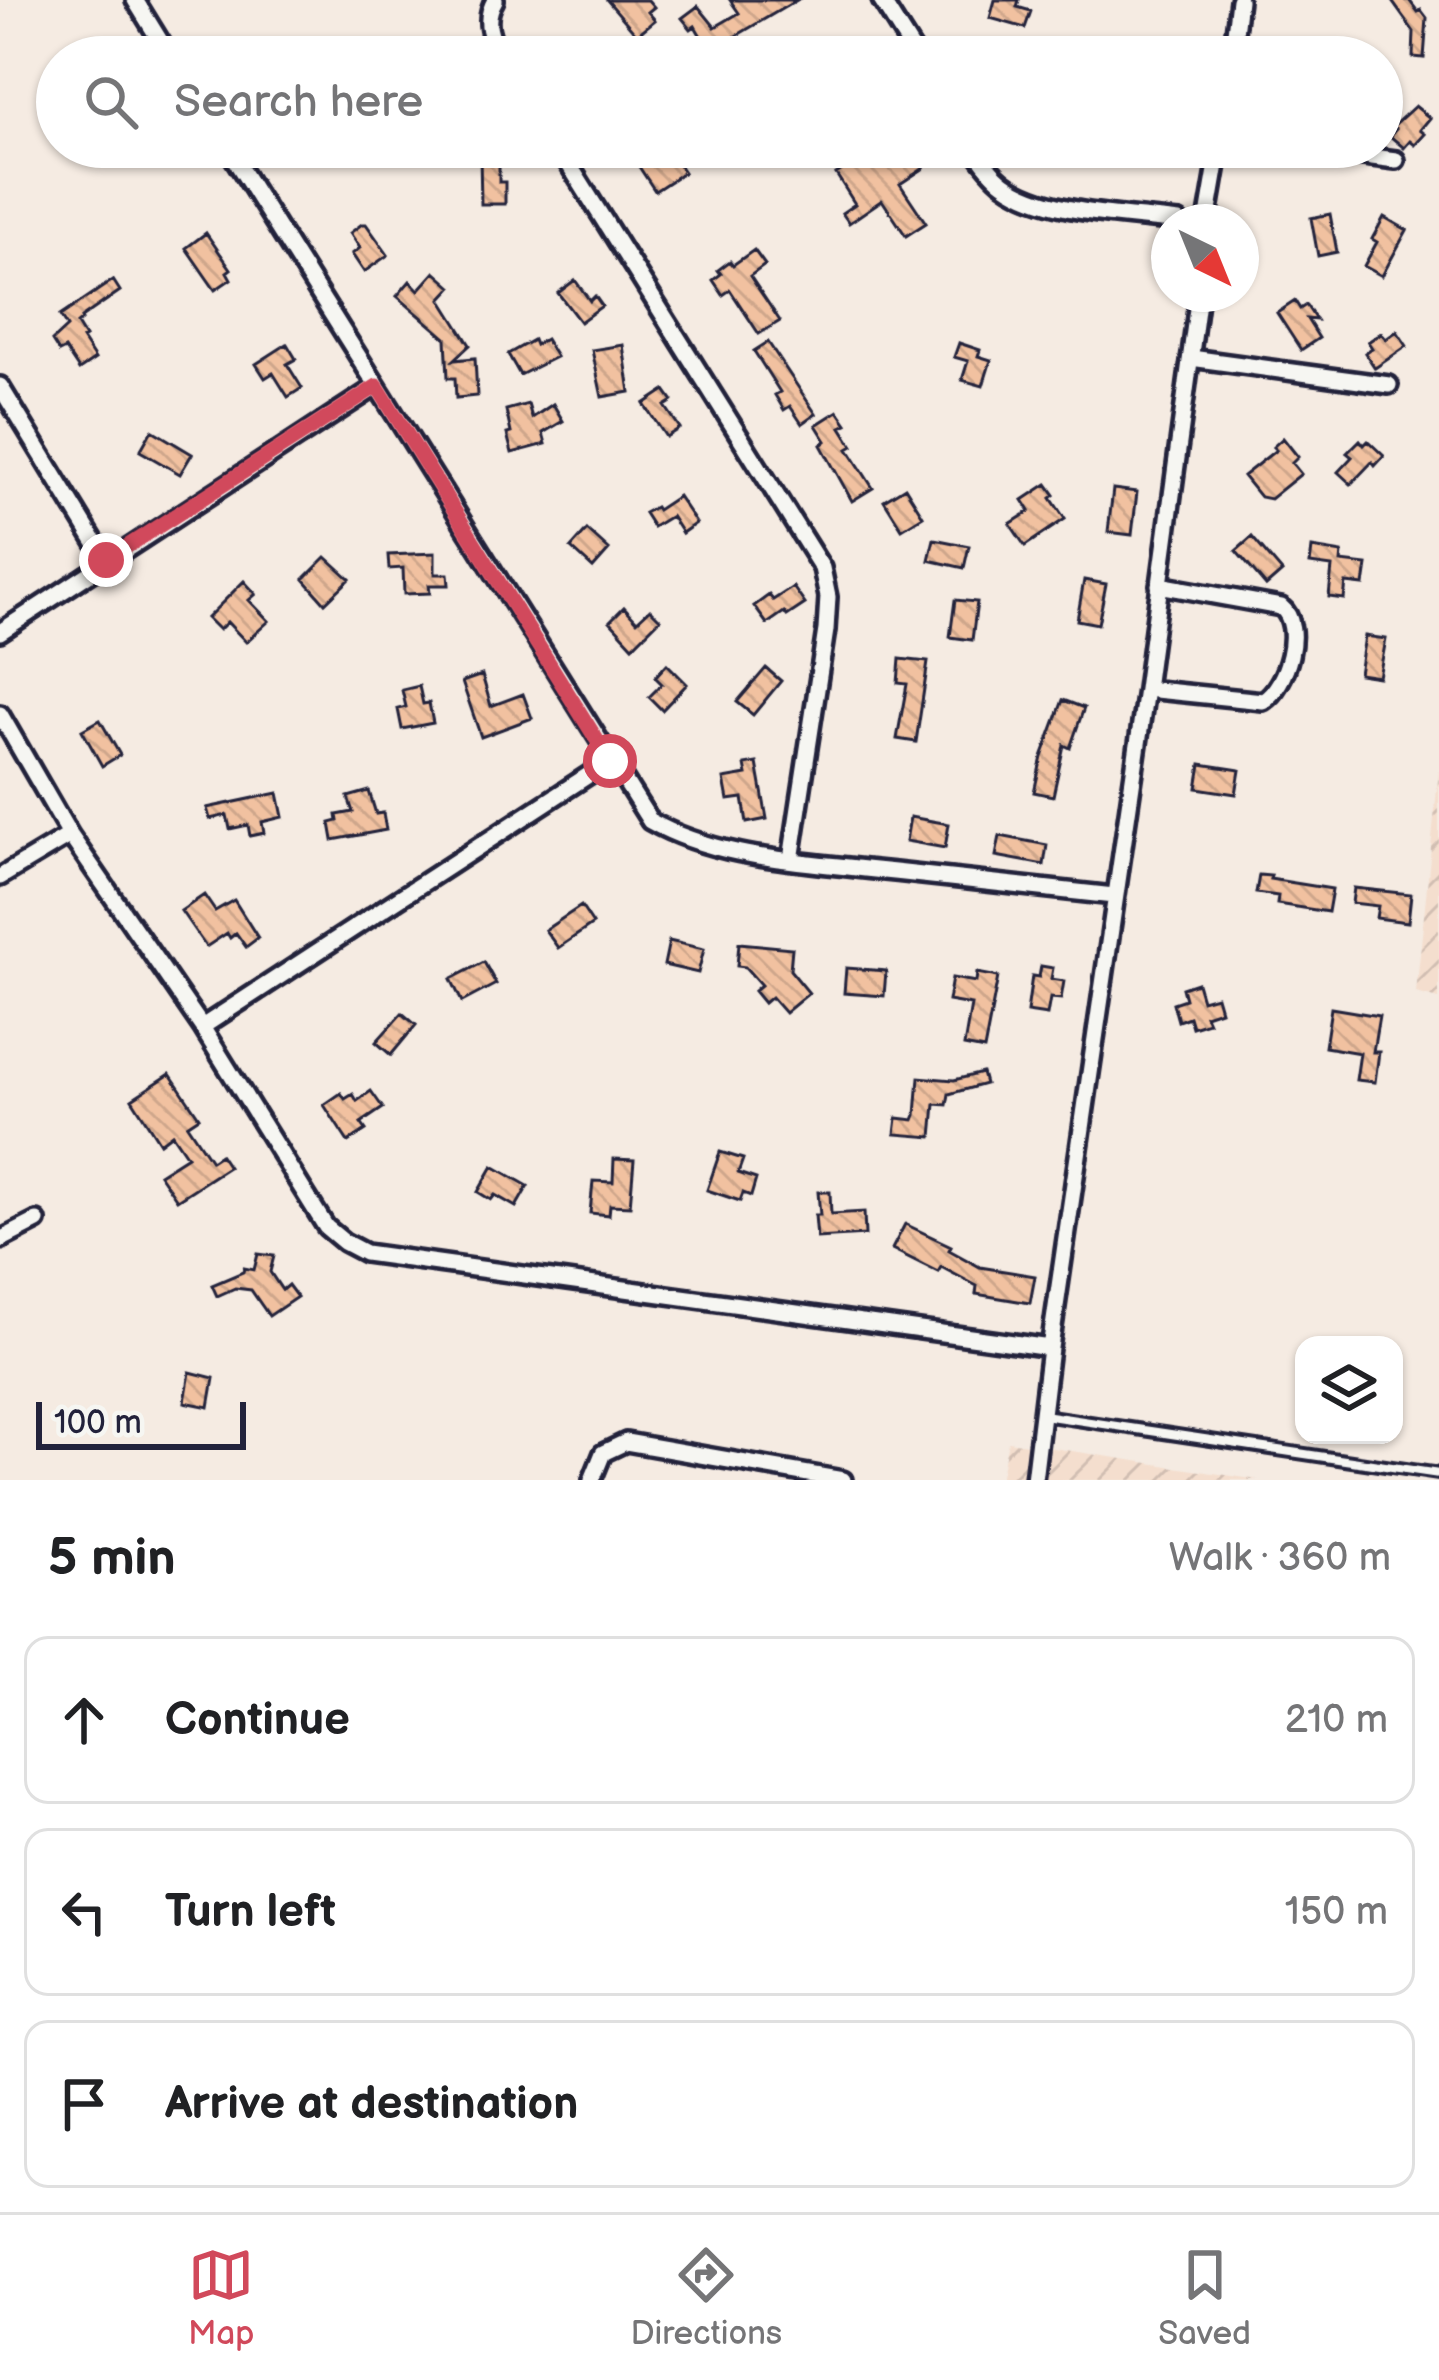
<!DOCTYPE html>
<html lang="en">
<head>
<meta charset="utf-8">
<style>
	:root { --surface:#fff; --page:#f6f6f6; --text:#202124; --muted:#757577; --line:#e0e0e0; --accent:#d1495b }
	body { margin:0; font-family:"Balsamiq Sans",sans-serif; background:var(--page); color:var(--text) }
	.controls { position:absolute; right:36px; bottom:36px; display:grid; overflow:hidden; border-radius:24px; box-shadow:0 3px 9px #0004 }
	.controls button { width:108px; height:108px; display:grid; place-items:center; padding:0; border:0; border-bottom:3px solid var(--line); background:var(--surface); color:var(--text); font:60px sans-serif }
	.compass { position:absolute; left:1151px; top:204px; width:108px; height:108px; border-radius:50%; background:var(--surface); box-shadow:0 3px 9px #0004; rotate:137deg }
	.scale { position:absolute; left:36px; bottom:30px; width:210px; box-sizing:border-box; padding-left:12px; border:6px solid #22223b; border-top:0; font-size:33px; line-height:42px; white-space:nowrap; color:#22223b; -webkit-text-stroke:9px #f6f6f2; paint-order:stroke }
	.stop { position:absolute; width:36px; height:36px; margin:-27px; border:9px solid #d1495b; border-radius:50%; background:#fff }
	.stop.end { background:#d1495b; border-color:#fff; box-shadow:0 3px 12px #0008 }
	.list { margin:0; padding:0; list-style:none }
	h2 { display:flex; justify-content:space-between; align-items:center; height:156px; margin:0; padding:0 48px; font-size:51px }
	h2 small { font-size:39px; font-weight:400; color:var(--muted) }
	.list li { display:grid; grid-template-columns:78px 1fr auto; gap:36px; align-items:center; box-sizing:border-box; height:168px; margin:0 24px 24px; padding:0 24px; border:3px solid var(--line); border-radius:24px }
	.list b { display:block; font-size:45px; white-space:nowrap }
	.list em { font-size:39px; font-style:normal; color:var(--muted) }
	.icon { flex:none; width:66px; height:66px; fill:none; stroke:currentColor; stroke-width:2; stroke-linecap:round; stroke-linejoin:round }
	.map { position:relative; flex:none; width:1439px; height:1480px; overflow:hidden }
	.search { position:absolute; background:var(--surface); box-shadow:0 3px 9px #0004; left:36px; right:36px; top:36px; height:132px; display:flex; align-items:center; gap:30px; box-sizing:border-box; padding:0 42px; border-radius:66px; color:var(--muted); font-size:45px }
	.sheet { height:732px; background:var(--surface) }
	nav { display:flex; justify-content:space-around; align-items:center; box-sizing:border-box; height:168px; border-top:3px solid var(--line); background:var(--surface); font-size:33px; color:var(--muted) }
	nav a { display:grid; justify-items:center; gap:6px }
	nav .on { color:var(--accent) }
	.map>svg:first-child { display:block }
</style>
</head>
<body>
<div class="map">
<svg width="1439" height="1480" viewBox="0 0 1439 1480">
	<defs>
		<pattern id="industrial-furrows" width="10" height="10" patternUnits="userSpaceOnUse" patternTransform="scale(3)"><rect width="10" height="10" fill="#f4dece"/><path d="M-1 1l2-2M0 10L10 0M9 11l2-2" fill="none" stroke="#d1beb2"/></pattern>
		<pattern id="building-back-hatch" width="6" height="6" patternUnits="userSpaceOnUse" patternTransform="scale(3)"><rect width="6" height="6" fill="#f1c1a0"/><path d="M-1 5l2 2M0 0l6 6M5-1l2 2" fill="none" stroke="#cea68b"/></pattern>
	</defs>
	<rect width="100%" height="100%" fill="#f5ebe2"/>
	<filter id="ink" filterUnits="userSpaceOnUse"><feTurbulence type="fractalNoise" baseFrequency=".00833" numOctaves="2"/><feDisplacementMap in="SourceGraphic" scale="24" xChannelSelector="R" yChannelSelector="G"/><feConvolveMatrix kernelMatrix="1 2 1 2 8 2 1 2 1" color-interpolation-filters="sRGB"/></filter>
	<g filter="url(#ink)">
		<path fill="url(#industrial-furrows)" d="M1439,770V999L1416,993Z
			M1008,1441L1258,1480H1000Z"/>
		<path fill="url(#building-back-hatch)" stroke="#22223b" stroke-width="3" d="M607,0H648L654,7L648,12L655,20L637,35Z
			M730,0H797L724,43L732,57H713L695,26L691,29L682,18L698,6L715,27L739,13Z
			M995,0H1019L1017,7L1031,11L1025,28L990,18Z
			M1391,0H1409L1418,12L1421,10L1427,18L1424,58L1413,57L1414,32Z
			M1415,106L1430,118L1420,130L1425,134L1415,145L1410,141L1404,148L1390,136L1396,129L1393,126Z
			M626,147H667L684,172L655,191Z
			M847,147H876L886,162L910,147L924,168L900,184L926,223L906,236L882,200L849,223L842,213L855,204L836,174L856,161Z
			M499,154V182H505V204H481L480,155Z
			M1330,214L1337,252L1318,256L1311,218Z
			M1384,217L1407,230L1382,276L1364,266L1377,242L1372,239Z
			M362,224H366L388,255L364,272L352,254L360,248L350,233Z
			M206,233L231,269L227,272L231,279L215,290L186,248Z
			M754,250L765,265L750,276L780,321L759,334L730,290L723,295L713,280L721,274L718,270L730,261L733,265Z
			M435,272L452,287L441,299L470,345L454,360L475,358L477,396L456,398L455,378H448L446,338L397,296L410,281L419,290Z
			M113,280L120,291L81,318L82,320L77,324L85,337L82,339L95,359L79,370L65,349L59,352L52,341L67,327L60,316Z
			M575,280L590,301L595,296L602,306L580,322L558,293Z
			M1295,301L1300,309L1306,305L1316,320L1307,319L1319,338L1301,350L1277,313Z
			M1397,331L1407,346L1375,368L1365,353L1372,348L1368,342L1381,333L1386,339Z
			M545,339L556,357L520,375L508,354L533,340L535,345Z
			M768,342L816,414L802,424L790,406L784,410L775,395L780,392L754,351Z
			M959,343L980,350L978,356L991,360L983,386L962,380L968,361L954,357Z
			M287,344L296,359L287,364L302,388L288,397L273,373L265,378L256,364Z
			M623,345L630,392L602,397L592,350Z
			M665,390L673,401L665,406L680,428L666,437L644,404Z
			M528,404L532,418L553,404L563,421L543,433L546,444L512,453L507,434L511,433L506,410Z
			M838,411L847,424L841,427L853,446L848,449L873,488L852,501L821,445L826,441L816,425Z
			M152,430L192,454L180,474L140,451Z
			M1283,438L1298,457L1292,463L1301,474L1270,499L1260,497L1243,476L1276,450L1273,447Z
			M1360,440L1364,445L1368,441L1384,456L1375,466L1372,462L1351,484L1338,472L1352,457L1347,453Z
			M1047,484L1055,495L1051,498L1065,519L1025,546L1010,524L1030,511L1023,500Z
			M905,487L923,516L902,529L884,500Z
			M1113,489L1137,492L1132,535L1108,532Z
			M678,496L696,523L682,533L671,516L653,527L644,513L655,507L657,510Z
			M587,530L609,550L593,568L571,548Z
			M1252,537L1282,572L1266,586L1236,551Z
			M934,539L969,546L964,568L929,560Z
			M1312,548L1342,553L1341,562L1367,565L1364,585L1346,583L1344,599L1329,597L1332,567L1310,564Z
			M435,553V574H448L449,585H429L430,593L404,594L403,568L389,569L388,555Z
			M326,557L350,579L325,603L304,579Z
			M1084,580L1106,584L1098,624L1077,620Z
			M244,581L256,594L249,600L269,621L246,642L227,622L219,630L207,618Z
			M793,587L805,604L787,616L784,612L767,624L754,606L769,595L773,600Z
			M955,600L977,602L972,640L950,637Z
			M624,607L637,621L650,609L660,619L633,646L610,621Z
			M1365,636L1386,639L1379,677L1359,674Z
			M900,659L928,662L916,742L897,739L907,684L898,683Z
			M667,664L687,684L662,710L649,697L662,684L655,677Z
			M766,668L781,681L753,715L737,702Z
			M482,675L491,706L523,694L532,718L481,737L462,682Z
			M419,686L423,704L429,703L433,723L402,729L398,709L406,707L402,690Z
			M1063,700L1084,708L1070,748L1064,745L1053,796L1034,792L1042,757Z
			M100,720L120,755L102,766L82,730Z
			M757,763L767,819L747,823L743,798L728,800L724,779L747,775L745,765Z
			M1201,764L1240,770L1236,794L1197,788Z
			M369,791L376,814L383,813L386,830L333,840L330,823L338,821L337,815L353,812L348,797Z
			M278,793L283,817L262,822L264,833L250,836L248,825L230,829L227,815L210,819L207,808Z
			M910,817L949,824L945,848L906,841Z
			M1000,836L1047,845L1044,865L996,856Z
			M1259,875L1271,876L1270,879L1332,889L1328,912L1277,904L1278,896L1256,893Z
			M1354,888L1411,894L1408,922L1376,918L1378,906L1352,903Z
			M204,895L215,911L234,900L258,938L246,947L236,933L230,938L227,933L206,947L181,911Z
			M581,906L593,924L558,948L545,930Z
			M669,941L704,949L698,973L664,965Z
			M739,943L792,948L790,970L809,993L785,1013L771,997L764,1003L754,991L761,985L745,967L737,966Z
			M484,962L496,984L462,1002L451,979Z
			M1041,966L1053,968L1051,979L1064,981L1061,999L1050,998L1047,1015L1027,1012L1032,976L1039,977Z
			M846,968L886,971L884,996L844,993Z
			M977,973L998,977L984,1050L964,1046L971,1005L948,1001L952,978L976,982Z
			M1197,983L1202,1000L1216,996L1220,1010L1205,1015L1208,1022L1192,1027L1189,1017L1178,1021L1173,1003L1185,999L1182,988Z
			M1331,1008L1379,1016L1373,1052H1379L1375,1082L1356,1080L1360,1053L1325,1047Z
			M402,1013L416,1025L391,1055L376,1042Z
			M982,1073L985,1084L949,1094L947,1105L935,1104L932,1137L895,1134L897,1118L914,1120L916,1115L919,1077L954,1080Z
			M170,1074L199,1117L187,1125L211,1161L220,1155L228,1167L177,1200L159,1174L187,1156L172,1134L160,1143L132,1099Z
			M371,1091L383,1108L361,1123L366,1130L348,1142L324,1105L341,1093L345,1099L353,1094L357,1101Z
			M720,1152L743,1159L738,1173L756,1179L751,1196L743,1193L740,1201L707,1190Z
			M614,1159L634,1160L630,1206L610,1205L609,1215L590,1213L593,1181L613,1182Z
			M493,1166L528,1186L516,1207L495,1195L491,1200L478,1192Z
			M818,1192H830L831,1214L864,1212L865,1235L817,1238L815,1215H820Z
			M905,1224L951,1246L949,1250L980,1267L1035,1276L1030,1303L976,1294L977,1286L941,1267L938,1272L892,1249Z
			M258,1254L274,1256L270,1272L282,1290L288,1285L297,1297L269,1316L251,1290L235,1288L217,1296L212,1285L243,1272L244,1268L254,1270Z
			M190,1372L214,1378L209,1407L185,1402Z"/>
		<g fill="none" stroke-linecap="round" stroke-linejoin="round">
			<g stroke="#22223b" stroke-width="16">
				<path id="service" d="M1043,1415L1439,1474"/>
			</g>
			<g stroke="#22223b" stroke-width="24">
				<path id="minor" d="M135,0L170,57
					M495,0C483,20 490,39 502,57
					M881,0L917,57
					M1232,57L1239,0
					M227,147L650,821C717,859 800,861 875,870C955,878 1035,887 1114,896
					M558,147L822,568L828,597L826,630L791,860
					M973,147C981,159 992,174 1004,183C1047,215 1127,215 1179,222
					M1293,147L1396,160
					M1207,222L1220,147
					M1191,358L1389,385
					M0,386L106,560
					M0,632L377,386
					M1146,689L1263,701C1287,686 1305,626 1281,607L1159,585
					M0,714L70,835L202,1027L326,1227L344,1242L365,1253L1050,1348
					M0,877L70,835
					M202,1027L610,761
					M0,1240L37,1221
					M592,1480L603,1453L626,1442L843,1480
					M1034,1480L1050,1348L1146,689L1199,294"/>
			</g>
			<use href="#service" stroke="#f6f6f2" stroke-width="8"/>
			<use href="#minor" stroke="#f6f6f2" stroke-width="15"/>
		</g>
	</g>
	<g fill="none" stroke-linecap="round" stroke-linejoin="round" filter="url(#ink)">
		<path stroke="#d1495b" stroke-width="15" d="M106,560L377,386L610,761"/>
	</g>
</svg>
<div class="controls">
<button><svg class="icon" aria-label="layers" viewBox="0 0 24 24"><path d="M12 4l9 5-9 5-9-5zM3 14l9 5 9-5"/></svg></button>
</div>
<svg class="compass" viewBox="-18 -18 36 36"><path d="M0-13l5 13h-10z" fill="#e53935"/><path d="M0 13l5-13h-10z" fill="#757577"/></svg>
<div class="scale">100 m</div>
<div class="stop" style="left:610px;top:761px"></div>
<div class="stop end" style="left:106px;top:560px"></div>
<div class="search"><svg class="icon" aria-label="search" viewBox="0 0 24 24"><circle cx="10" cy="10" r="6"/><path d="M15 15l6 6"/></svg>Search here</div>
</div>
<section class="sheet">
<h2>5 min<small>Walk · 360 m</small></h2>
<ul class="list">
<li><svg class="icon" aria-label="ahead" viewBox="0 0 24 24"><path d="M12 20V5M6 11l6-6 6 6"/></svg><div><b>Continue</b></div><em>210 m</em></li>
<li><svg class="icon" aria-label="left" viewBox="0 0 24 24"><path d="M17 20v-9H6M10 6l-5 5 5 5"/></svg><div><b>Turn left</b></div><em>150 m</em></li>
<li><svg class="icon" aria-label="arrive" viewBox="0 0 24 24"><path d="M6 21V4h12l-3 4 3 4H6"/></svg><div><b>Arrive at destination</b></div></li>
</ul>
</section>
<nav>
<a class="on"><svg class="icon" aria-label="map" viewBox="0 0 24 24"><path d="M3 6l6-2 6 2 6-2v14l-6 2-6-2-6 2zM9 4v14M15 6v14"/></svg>Map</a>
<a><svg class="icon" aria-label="directions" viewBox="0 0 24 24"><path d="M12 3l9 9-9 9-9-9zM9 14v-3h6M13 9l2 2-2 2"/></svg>Directions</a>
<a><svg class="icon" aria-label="saved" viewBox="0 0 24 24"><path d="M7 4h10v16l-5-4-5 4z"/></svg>Saved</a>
</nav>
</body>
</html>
